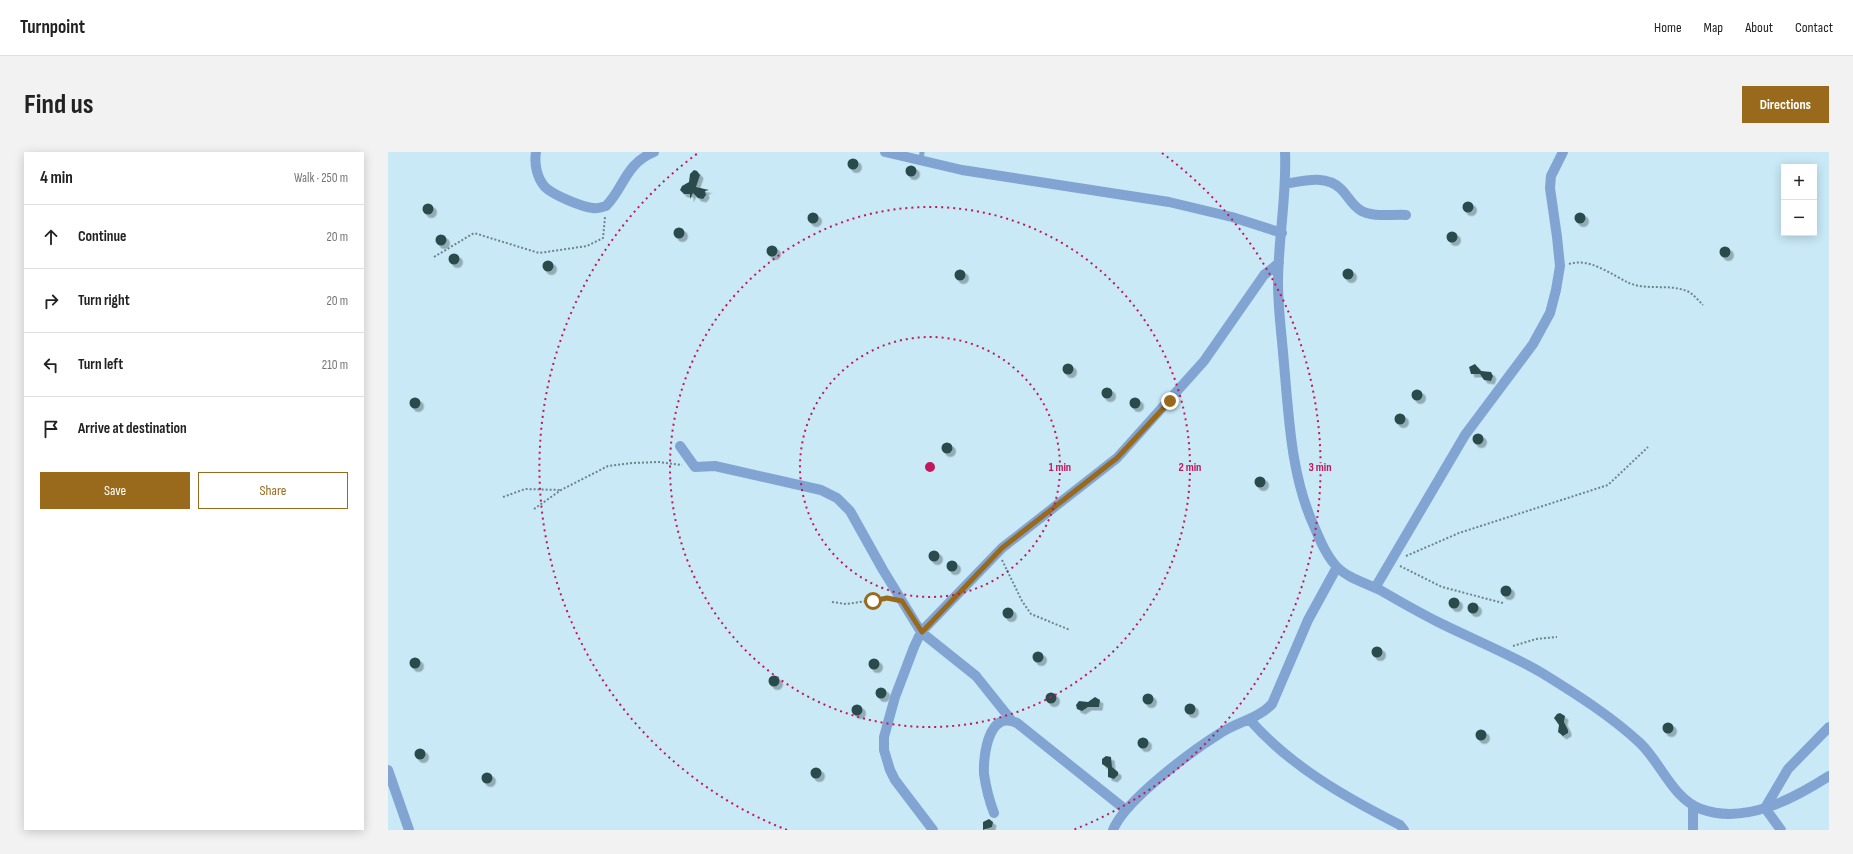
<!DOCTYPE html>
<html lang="en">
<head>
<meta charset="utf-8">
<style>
	:root { --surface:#fff; --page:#f2f2f2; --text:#222; --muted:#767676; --line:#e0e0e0; --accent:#996a1b }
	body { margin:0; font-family:"Sofia Sans Condensed",sans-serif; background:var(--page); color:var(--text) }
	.controls { position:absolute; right:12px; top:12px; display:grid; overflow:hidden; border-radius:0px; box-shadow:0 2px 10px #0003 }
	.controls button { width:36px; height:36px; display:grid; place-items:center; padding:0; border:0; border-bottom:1px solid var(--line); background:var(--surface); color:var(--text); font:20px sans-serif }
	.stop { position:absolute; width:12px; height:12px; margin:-9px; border:3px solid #996a1b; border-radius:50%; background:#fff }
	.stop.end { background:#996a1b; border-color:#fff; box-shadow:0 1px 4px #0008 }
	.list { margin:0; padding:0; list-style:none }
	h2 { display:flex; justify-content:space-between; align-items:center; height:52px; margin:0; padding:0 16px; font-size:17px }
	h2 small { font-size:13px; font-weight:400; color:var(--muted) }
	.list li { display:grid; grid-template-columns:26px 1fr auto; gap:12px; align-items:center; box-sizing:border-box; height:64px; padding:0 16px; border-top:1px solid var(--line) }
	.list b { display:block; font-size:15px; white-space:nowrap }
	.list em { font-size:13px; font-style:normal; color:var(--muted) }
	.actions { display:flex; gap:8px; padding:12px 16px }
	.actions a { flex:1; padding:9px 0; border:1px solid var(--accent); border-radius:0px; text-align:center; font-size:14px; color:var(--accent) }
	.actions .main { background:var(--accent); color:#fff }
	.icon { flex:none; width:22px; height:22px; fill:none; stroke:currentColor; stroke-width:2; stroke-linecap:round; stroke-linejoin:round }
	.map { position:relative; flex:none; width:1441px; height:678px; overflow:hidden; border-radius:0px }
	header { display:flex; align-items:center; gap:24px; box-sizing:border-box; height:56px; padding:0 20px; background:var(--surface); border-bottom:1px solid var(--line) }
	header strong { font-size:19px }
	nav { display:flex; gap:22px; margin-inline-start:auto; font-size:14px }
	.intro { display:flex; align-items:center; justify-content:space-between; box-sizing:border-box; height:96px; padding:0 24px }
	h1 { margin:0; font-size:28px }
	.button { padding:10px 18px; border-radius:0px; background:var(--accent); color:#fff; font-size:14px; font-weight:700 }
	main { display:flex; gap:24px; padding:0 24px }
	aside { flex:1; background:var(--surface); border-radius:0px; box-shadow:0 2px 10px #0003 }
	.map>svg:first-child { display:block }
</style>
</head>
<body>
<header>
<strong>Turnpoint</strong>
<nav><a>Home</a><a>Map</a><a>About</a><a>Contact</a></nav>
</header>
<div class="intro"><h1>Find us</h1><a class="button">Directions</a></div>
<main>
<aside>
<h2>4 min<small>Walk · 250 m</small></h2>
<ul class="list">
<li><svg class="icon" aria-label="ahead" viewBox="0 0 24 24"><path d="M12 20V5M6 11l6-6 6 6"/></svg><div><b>Continue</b></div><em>20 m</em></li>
<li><svg class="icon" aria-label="right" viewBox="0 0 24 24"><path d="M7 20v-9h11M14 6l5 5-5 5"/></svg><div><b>Turn right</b></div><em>20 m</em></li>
<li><svg class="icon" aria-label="left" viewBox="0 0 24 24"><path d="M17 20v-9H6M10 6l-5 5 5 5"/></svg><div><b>Turn left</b></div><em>210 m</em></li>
<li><svg class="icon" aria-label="arrive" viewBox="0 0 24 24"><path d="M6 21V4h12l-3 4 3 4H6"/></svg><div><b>Arrive at destination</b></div></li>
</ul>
<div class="actions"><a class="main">Save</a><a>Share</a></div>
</aside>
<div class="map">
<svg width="1441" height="678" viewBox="0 0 1441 678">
	<defs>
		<filter id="shadow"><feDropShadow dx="3.5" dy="3.5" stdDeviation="0" flood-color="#0004"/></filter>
	</defs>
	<rect width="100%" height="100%" fill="#c9e9f7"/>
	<path fill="#2c4c4c" filter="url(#shadow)" d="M459.5 12a5.5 5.5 0 1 1 11 0a5.5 5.5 0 1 1-11 0Z
		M517.5 19a5.5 5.5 0 1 1 11 0a5.5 5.5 0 1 1-11 0Z
		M306,18L309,19L312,23L308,35L321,38L317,39L318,43L315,47L310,46L305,41L302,47V42H296L292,38L294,34L301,30L302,22Z
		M1074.5 55a5.5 5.5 0 1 1 11 0a5.5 5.5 0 1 1-11 0Z
		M34.5 57a5.5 5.5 0 1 1 11 0a5.5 5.5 0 1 1-11 0Z
		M419.5 66a5.5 5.5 0 1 1 11 0a5.5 5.5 0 1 1-11 0Z
		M1186.5 66a5.5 5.5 0 1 1 11 0a5.5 5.5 0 1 1-11 0Z
		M285.5 81a5.5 5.5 0 1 1 11 0a5.5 5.5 0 1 1-11 0Z
		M1058.5 85a5.5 5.5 0 1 1 11 0a5.5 5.5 0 1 1-11 0Z
		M47.5 88a5.5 5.5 0 1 1 11 0a5.5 5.5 0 1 1-11 0Z
		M378.5 99a5.5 5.5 0 1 1 11 0a5.5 5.5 0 1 1-11 0Z
		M1331.5 100a5.5 5.5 0 1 1 11 0a5.5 5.5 0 1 1-11 0Z
		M60.5 107a5.5 5.5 0 1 1 11 0a5.5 5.5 0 1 1-11 0Z
		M154.5 114a5.5 5.5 0 1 1 11 0a5.5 5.5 0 1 1-11 0Z
		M954.5 122a5.5 5.5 0 1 1 11 0a5.5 5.5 0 1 1-11 0Z
		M566.5 123a5.5 5.5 0 1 1 11 0a5.5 5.5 0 1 1-11 0Z
		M674.5 217a5.5 5.5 0 1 1 11 0a5.5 5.5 0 1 1-11 0Z
		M1087,212L1093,219L1103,220L1105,224L1103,229L1096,228L1092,222H1083L1081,215Z
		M713.5 241a5.5 5.5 0 1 1 11 0a5.5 5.5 0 1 1-11 0Z
		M1023.5 243a5.5 5.5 0 1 1 11 0a5.5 5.5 0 1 1-11 0Z
		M741.5 251a5.5 5.5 0 1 1 11 0a5.5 5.5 0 1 1-11 0Z
		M21.5 251a5.5 5.5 0 1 1 11 0a5.5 5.5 0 1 1-11 0Z
		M1006.5 267a5.5 5.5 0 1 1 11 0a5.5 5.5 0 1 1-11 0Z
		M1084.5 287a5.5 5.5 0 1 1 11 0a5.5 5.5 0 1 1-11 0Z
		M553.5 296a5.5 5.5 0 1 1 11 0a5.5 5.5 0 1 1-11 0Z
		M866.5 330a5.5 5.5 0 1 1 11 0a5.5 5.5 0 1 1-11 0Z
		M540.5 404a5.5 5.5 0 1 1 11 0a5.5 5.5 0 1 1-11 0Z
		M558.5 414a5.5 5.5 0 1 1 11 0a5.5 5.5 0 1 1-11 0Z
		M1112.5 439a5.5 5.5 0 1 1 11 0a5.5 5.5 0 1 1-11 0Z
		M1060.5 451a5.5 5.5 0 1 1 11 0a5.5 5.5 0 1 1-11 0Z
		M1079.5 456a5.5 5.5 0 1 1 11 0a5.5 5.5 0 1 1-11 0Z
		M614.5 461a5.5 5.5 0 1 1 11 0a5.5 5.5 0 1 1-11 0Z
		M983.5 500a5.5 5.5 0 1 1 11 0a5.5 5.5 0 1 1-11 0Z
		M644.5 505a5.5 5.5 0 1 1 11 0a5.5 5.5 0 1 1-11 0Z
		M21.5 511a5.5 5.5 0 1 1 11 0a5.5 5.5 0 1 1-11 0Z
		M480.5 512a5.5 5.5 0 1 1 11 0a5.5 5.5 0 1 1-11 0Z
		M380.5 529a5.5 5.5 0 1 1 11 0a5.5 5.5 0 1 1-11 0Z
		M487.5 541a5.5 5.5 0 1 1 11 0a5.5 5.5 0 1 1-11 0Z
		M657.5 546a5.5 5.5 0 1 1 11 0a5.5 5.5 0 1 1-11 0Z
		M754.5 547a5.5 5.5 0 1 1 11 0a5.5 5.5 0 1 1-11 0Z
		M707,545L712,548L711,555H700L694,559L689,557L688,553L691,549L700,550Z
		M796.5 557a5.5 5.5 0 1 1 11 0a5.5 5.5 0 1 1-11 0Z
		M463.5 558a5.5 5.5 0 1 1 11 0a5.5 5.5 0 1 1-11 0Z
		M1172,561L1177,564L1176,570L1180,578V581L1175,584L1170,580L1171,573L1166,566L1169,562Z
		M1274.5 576a5.5 5.5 0 1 1 11 0a5.5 5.5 0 1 1-11 0Z
		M1087.5 583a5.5 5.5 0 1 1 11 0a5.5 5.5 0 1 1-11 0Z
		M749.5 591a5.5 5.5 0 1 1 11 0a5.5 5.5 0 1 1-11 0Z
		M26.5 602a5.5 5.5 0 1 1 11 0a5.5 5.5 0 1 1-11 0Z
		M718,604L723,605L724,615L730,620V623L726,627L720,625V616L714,612V607Z
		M422.5 621a5.5 5.5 0 1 1 11 0a5.5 5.5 0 1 1-11 0Z
		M93.5 626a5.5 5.5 0 1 1 11 0a5.5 5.5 0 1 1-11 0Z
		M601,667L605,670L604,675L595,678V670Z"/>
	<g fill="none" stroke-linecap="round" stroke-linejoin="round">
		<path stroke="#6d848d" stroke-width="2" stroke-dasharray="2 2" stroke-linecap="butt" d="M46,105L86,81L151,101L199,94L215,86L217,65
			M1181,112C1201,105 1224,123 1241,131C1260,139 1282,131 1301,140C1306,143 1311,149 1315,153
			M115,345L137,337L172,338
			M146,357L173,338L220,314L244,311L271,310L294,313
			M1018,404L1071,381L1220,333L1260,295
			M614,408L634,449L643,462L682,478
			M1012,414L1054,435L1115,451
			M444,450L458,452L501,446
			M1125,494L1148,487L1169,485"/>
		<path stroke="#82a4d3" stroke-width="5" d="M533,9L534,0"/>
		<path stroke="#82a4d3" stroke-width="10" d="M148,0C146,12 149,26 157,35C165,43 194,55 205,56C210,57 214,55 218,54C236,36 237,12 266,0
			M497,0L574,18L781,50L844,65L894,81
			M897,0C899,44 890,87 890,131C890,158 894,185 896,212C901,266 903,324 926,374C932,388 938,403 948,414C959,426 978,431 992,438C1011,449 1030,460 1050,470C1084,487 1120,501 1154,521C1188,542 1223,564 1252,591C1273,611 1285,647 1313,657C1357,673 1405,647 1441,624
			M897,32C915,29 938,22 953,37C960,44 964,53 972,58C984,66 1005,62 1018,63
			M292,294L307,315L327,314L433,338L449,346L462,359L495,418L533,480L588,524L624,569
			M987,436L1077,283L1145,192L1162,161L1168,138L1172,114L1169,85L1162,36L1163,24L1175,0
			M861,567C902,614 957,645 1012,673L1016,678
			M0,618L21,678
			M1305,653V678
			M606,661C601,648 598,636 596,622C595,603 601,557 629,571L738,658
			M545,678L507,628L502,618L496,598V585L507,545L526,495L533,480L614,396L729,306L816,209L876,123L891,111
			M725,678C737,648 805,598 834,580C850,570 871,566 884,552L920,468L949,415
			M1393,678L1377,656L1400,617L1441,575"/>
	</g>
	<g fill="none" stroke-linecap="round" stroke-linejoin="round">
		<path stroke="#996a1b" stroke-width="5" d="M485,449L499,446L514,449L534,480L614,396L729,306L782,249"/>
	</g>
	<g fill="none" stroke="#c2185b" stroke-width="2" stroke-dasharray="2 4">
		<circle cx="542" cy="315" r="130"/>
		<circle cx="542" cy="315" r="260"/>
		<path d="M399 678A390 390 0 0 1 310 1M774 1A390 390 0 0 1 685 678"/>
	</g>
	<circle cx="542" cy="315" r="6" fill="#c2185b" stroke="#c9e9f7" stroke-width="2"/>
	<g font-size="12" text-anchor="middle" font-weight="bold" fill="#c2185b" stroke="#c9e9f7" stroke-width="4" stroke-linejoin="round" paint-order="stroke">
		<text x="672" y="319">1 min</text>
		<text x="802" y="319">2 min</text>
		<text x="932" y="319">3 min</text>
	</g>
</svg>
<div class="controls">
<button>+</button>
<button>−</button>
</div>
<div class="stop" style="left:485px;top:449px"></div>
<div class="stop end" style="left:782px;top:249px"></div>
</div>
</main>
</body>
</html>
